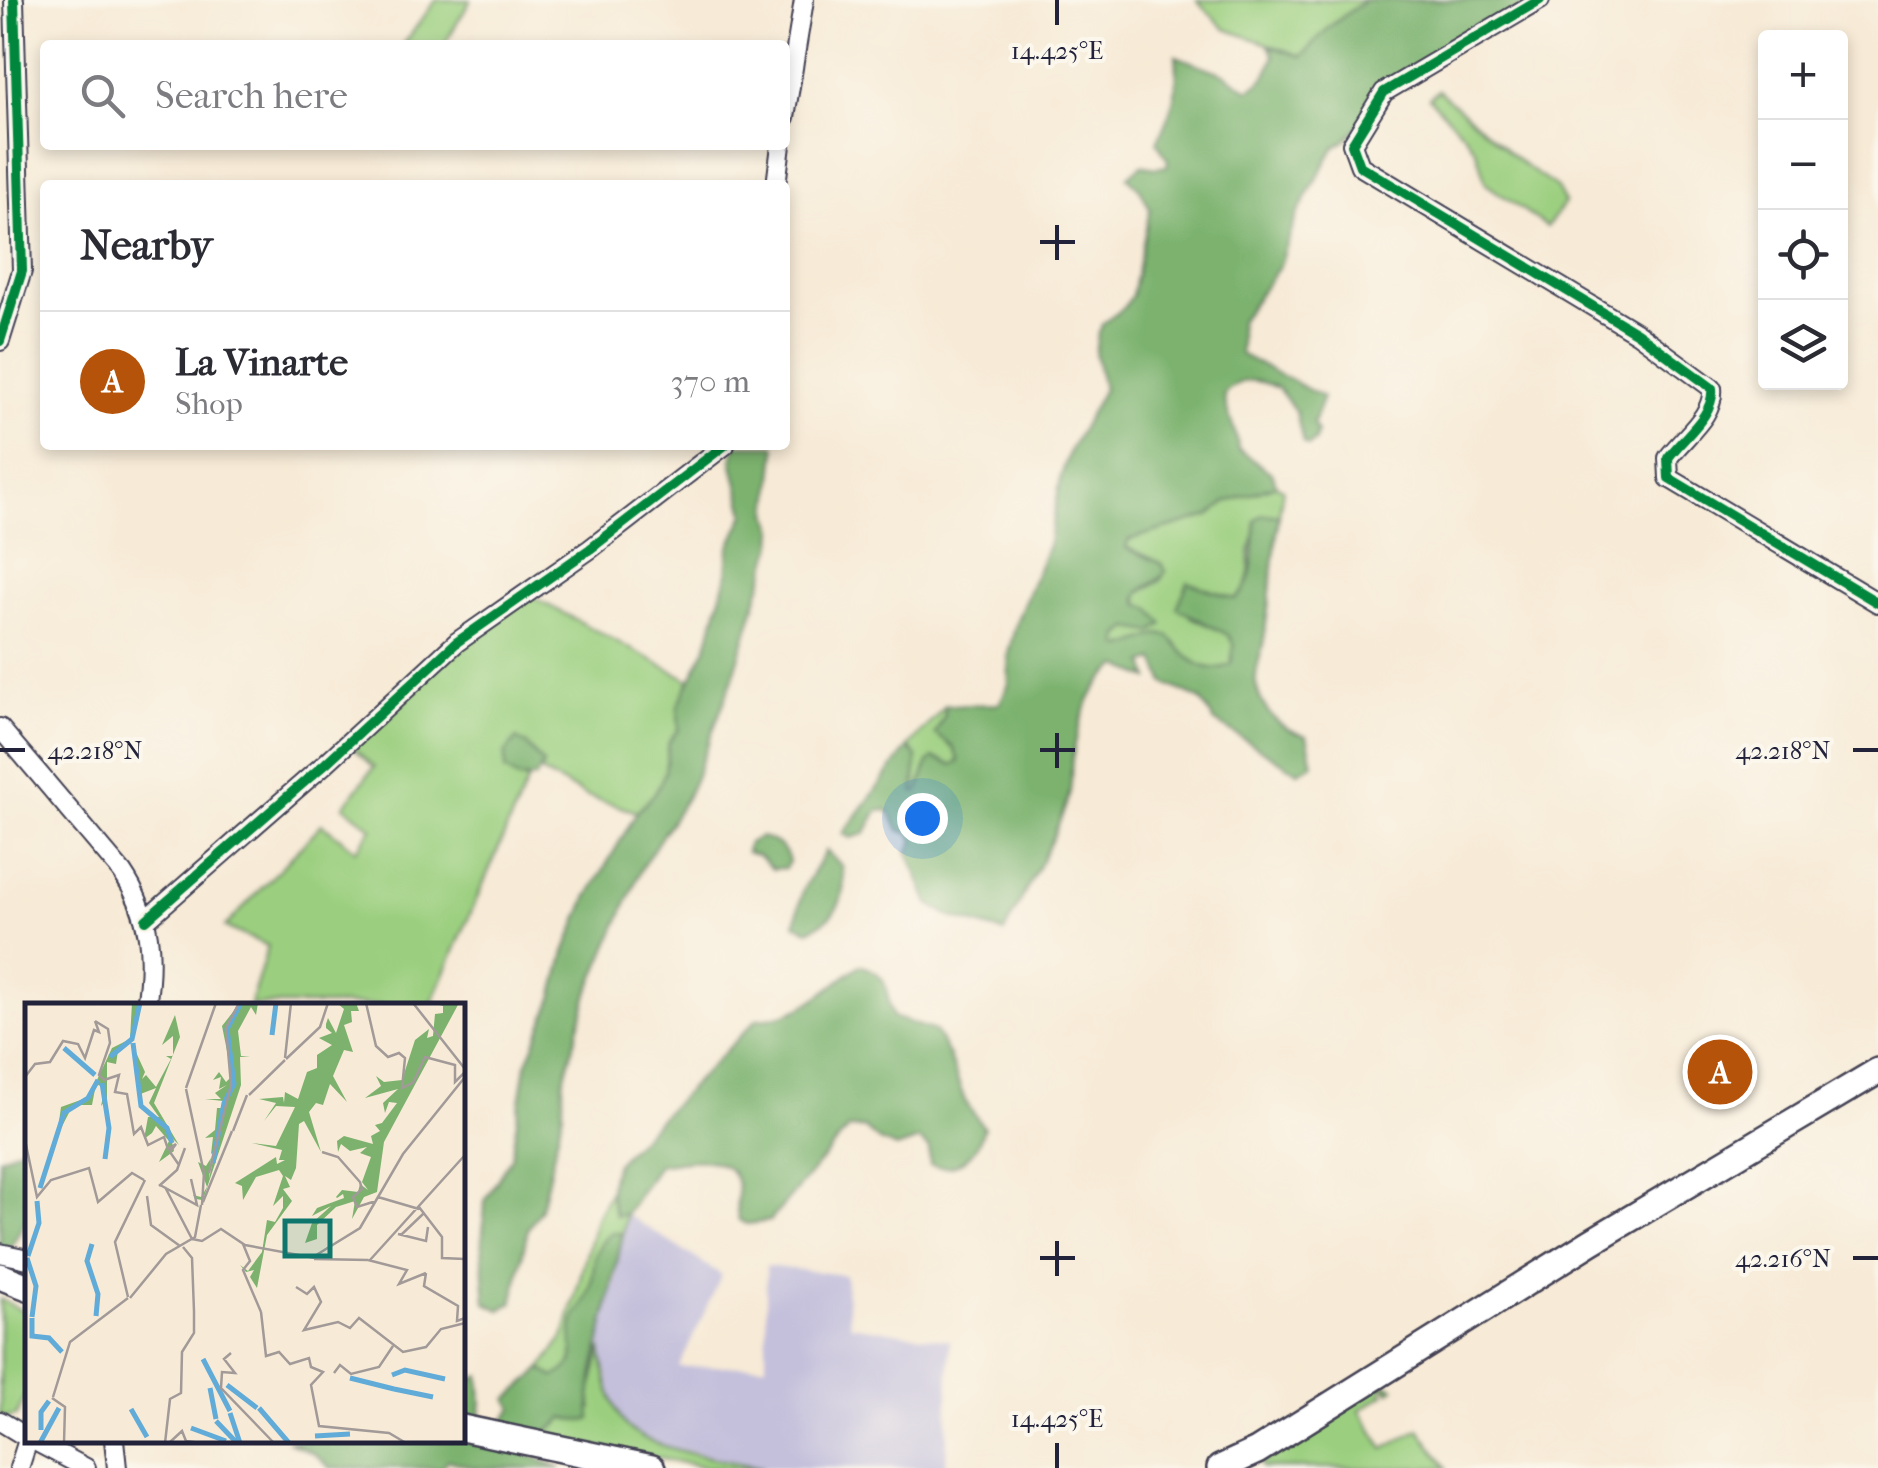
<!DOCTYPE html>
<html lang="en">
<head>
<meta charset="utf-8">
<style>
	:root { --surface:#fff; --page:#f7f7f7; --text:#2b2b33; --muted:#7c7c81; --line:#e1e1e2; --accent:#b45309 }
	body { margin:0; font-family:"IM FELL French Canon",serif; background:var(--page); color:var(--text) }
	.controls { position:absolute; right:30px; top:30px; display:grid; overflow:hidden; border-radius:10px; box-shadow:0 5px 15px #0003 }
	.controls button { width:90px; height:90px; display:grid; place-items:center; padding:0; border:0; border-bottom:2px solid var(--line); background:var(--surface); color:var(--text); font:50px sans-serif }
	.you { position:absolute; left:922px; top:818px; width:35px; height:35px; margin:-25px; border:8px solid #fff; border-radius:50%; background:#1a73e8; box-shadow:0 0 0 15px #1a73e833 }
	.badge { display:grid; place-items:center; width:65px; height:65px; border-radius:50%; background:var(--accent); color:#fff; font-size:32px; font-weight:700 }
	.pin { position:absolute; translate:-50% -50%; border:5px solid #fff; box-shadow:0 2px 10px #0006 }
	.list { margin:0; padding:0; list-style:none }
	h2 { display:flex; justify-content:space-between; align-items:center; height:130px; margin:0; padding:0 40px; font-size:42px }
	h2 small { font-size:32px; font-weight:400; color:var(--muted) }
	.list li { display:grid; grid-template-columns:65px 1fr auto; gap:30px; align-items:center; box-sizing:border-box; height:140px; padding:0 40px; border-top:2px solid var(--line) }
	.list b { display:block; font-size:38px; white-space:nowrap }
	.list p { margin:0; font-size:32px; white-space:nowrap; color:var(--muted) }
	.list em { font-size:32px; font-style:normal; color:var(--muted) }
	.icon { flex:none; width:55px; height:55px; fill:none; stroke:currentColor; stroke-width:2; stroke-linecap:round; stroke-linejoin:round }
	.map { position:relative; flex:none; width:1878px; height:1468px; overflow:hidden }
	.search { position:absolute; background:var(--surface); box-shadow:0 5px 15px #0003; left:40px; top:40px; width:750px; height:110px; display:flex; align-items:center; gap:25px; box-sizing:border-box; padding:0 35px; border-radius:10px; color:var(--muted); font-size:38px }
	.panel { position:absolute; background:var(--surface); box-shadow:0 5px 15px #0003; left:40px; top:180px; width:750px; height:270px; border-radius:10px }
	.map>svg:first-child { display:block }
</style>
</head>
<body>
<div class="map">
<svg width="1878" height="1468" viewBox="0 0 1878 1468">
	<rect width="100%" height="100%" fill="#fbf7ec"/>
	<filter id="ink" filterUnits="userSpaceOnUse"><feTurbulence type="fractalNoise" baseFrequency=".01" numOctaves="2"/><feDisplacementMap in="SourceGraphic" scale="20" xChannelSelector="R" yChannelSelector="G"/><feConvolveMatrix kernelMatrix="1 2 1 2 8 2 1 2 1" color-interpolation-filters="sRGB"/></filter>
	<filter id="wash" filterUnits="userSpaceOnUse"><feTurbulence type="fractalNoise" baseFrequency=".0048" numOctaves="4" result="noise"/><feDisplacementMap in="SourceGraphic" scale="40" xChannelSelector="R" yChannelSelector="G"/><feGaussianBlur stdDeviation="2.25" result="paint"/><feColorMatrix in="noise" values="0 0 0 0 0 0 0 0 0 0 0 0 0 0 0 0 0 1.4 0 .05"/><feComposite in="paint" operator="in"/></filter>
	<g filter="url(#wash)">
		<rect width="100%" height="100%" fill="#f7ead6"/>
		<path fill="#c4c0db" d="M626,1214L722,1275L679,1367L766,1365V1266L845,1275L850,1325L950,1340L946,1468H763L667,1446L637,1434L624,1423L613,1399L601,1348L602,1327L615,1281Z"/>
		<path fill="#9bcf7f" stroke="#5e785d" stroke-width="2.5" d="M436,0H471L444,45H403Z
			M1197,0H1365L1328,28L1302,56L1225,29Z
			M1438,90L1525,166L1557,188L1565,203L1547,227L1486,184L1476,151L1464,134L1429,98Z
			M1276,485L1283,489L1279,515H1263C1259,525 1253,536 1251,547C1247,566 1255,586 1235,599L1218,592L1191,617L1228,635L1235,645L1231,664C1204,678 1184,655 1169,636C1150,633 1137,648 1119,646L1120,635L1129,628H1143L1146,608L1139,604L1138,593L1160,581L1165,572L1161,563L1126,547L1128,539L1209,516L1226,502Z
			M529,595L690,680L678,706L679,729L669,742L665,773L656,792L637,812L587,796L541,772L543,764L526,744L520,779L528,780L431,1005H250L268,946L225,927L322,824L356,850L372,828L344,806L374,767L351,746L458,646Z
			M945,706V715L939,726L945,741L959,754V761L952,765L939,759L928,763L918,793L913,792L916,782L912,750L907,748Z
			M610,1191L616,1216L626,1214L623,1234L612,1232C589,1251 599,1272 587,1296C583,1306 575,1314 573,1324C568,1351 586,1360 554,1378L541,1369L564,1337L597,1215Z
			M0,1299L27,1313V1392L17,1415L9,1418L0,1415Z
			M601,1348C604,1371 610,1403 624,1423C643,1450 730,1460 763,1468H710L538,1436L562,1418L572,1419L593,1408L590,1395Z
			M1383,1383L1394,1388L1389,1392L1385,1387L1381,1389L1384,1395L1360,1410L1384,1449L1419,1429L1447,1468H1263L1260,1464L1297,1433Z"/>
		<path fill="#7cb26e" stroke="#4f6a54" stroke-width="2.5" d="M1365,0H1535L1407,72L1345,141L1334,148L1297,215L1280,265L1240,321V354L1323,397L1313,423L1317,432L1315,441L1309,446L1303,443L1296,412L1278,388C1257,379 1240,376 1224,394C1225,414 1238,429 1238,449L1273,474L1276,485L1226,502L1209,516L1128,540L1126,548L1161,563L1165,572C1158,585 1141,585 1137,598L1139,604L1151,609L1163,624L1152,632L1129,628L1120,635L1119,646L1125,647L1158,634L1169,636C1184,656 1204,678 1231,664L1234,645L1228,635L1177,608L1188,582L1235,599C1257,585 1252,544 1256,520L1262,515H1279C1274,556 1270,598 1264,639C1262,654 1254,669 1256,684C1261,712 1281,730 1307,736L1313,764L1298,772L1214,721L1201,700L1165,683L1155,660L1145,663L1150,679L1119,666C1088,686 1078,725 1072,760C1070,773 1073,786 1068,799C1052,846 1026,889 1004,933L952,917L929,904L908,852L914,841L910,834L899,830L888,810L878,811L865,834L851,838L843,834L907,748L917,756L914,792H918L928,763L933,758L952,765L959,761L953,747L935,734L945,715V706L999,704L1009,684L1008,654L1017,620L1049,543L1061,476L1070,450L1103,389L1095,352L1098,335L1103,323L1124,308L1132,295L1150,209L1140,189L1127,177L1141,165L1156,168L1167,166L1168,160L1157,142C1171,112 1180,90 1176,56L1225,74L1249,90C1264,81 1268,74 1274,56L1269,46L1302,56L1328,28Z
			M736,445H775L776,450L769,513L775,530L774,543L733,678L695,778L686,798L642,867L589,991L563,1083V1112L547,1183L540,1211L528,1228L513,1302L500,1310L486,1303L482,1248L485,1201L511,1157L526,1065L553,998L565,952L587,898L637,812L656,792L665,772L669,742L679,729L678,706L707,645L727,575L729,548L745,514L732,460Z
			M516,739L526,744L543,764L536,778L520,779L505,770V754Z
			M761,837C774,840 787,848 789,862L785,868L772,869L759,856L746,852L748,843Z
			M826,851L842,866C848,898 838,917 809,930L795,924L803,889Z
			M860,965C893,976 883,989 893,1017L935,1031L948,1054L965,1101L984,1128C977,1154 958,1173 930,1165L929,1148L919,1140L897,1148L879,1141L864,1128L848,1129L770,1221L747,1224L739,1220C734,1204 738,1201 737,1187C734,1150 680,1161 658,1165L626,1214L616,1216C609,1197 608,1181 616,1163L757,1019C804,1017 824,990 860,965Z
			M22,1147L27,1150V1219L9,1250L0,1246V1158Z
			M612,1232L623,1234L594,1371L590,1395L591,1419L585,1421L563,1418C542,1450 492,1425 463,1418L462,1384L480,1376L482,1402L480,1415L486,1422L501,1424L513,1408L508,1399L541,1369L554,1377C586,1360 568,1351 573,1324C575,1314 583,1306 587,1296C599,1270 586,1253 612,1232Z
			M462,1440L524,1453L561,1468H476L447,1460L441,1468H330L313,1453L287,1441Z"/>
	</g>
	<g filter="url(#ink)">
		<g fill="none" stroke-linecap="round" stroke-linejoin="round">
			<g stroke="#424052" stroke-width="22">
				<path id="minor" d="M1540,0L1384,92L1352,144L1360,166L1637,333L1712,388C1715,415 1684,436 1668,458L1669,478L1878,603
					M785,117L804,0
					M776,185L781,145
					M0,341L22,271L14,0
					M0,728L122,872C151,915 154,955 146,1006
					M146,920L326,763L457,642L590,549L725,445
					M0,1253L28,1259
					M0,1421L28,1438
					M33,1440L86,1468
					M114,1440L117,1468
					M19,1468L28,1440"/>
			</g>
			<g stroke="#424052" stroke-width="30">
				<path id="secondary" d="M0,1276L28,1287
					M462,1428L652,1468
					M1220,1468L1257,1451L1591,1242L1878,1071"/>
			</g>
			<use href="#minor" stroke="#fff" stroke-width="18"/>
			<use href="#secondary" stroke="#fff" stroke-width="25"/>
			<g stroke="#fbf7ec" stroke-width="16">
				<path id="cycleway" d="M1540,0L1384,92L1352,144L1360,166L1637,333L1712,388C1715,415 1684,436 1668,458L1669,478L1878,603
					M0,341L22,271L14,0
					M146,920L326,763L457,642L590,549L725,445"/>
			</g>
			<use href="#cycleway" stroke="#00873e" stroke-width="10"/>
		</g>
	</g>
	<path fill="none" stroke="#22223b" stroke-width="4" d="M1057,0V25M1057,225V260M1040,242H1075M1057,733V768M0,750H25M1040,750H1075M1853,750H1878M1057,1241V1276M1040,1258H1075M1853,1258H1878M1057,1443V1468"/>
	<g transform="translate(25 1003)">
		<rect width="440" height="440" fill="#f7ead6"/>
		<path d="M107,0H117L109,35L93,48L91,61L82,59V96L76,103L80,85L71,81L67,102H48L32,133L36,104L64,94L87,45L105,36ZM215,0H233L231,12L226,4L213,28L216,53L225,54H215L216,82L177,200V197L171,196L168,192L176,194L182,184L173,159L181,163L186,155L184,176L190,148L186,151L188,134L180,135L190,127L192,105H197L196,121L204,91L198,98L180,96H196L190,90L202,82L194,86L196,74L188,77L194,69L201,79L207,73L197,23ZM312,0H331L334,8H326L327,19L319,22L328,49L319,47L308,73L322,99L305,81L298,102L291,100L284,109L296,149L279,118L274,121L271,165L266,177L260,173L265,184L258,186L267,198L242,232L232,285L225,274L229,267L221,269L215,262L223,268L237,249L242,217L250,219L258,205V193L248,203L258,173L254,167L231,174L218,197L217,183L210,180L251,154L252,161L260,157H254L257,147L227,140L251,143L270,104L251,103L239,118L251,100L234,96L258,94L259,100L260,89L273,96L282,69L292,65V52L307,42L294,35L307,30L301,25V21L303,15L311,30L319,6ZM407,0H434L359,139L352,189L339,194L327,216L330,198L311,204L292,222V236L280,240L287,220L306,203L287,213L292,205L319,195L318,191L312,195L311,194L317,187L333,189L335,181L343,187L337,179L346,154L335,150L342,144L325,148L316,141L313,149L312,138L319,133L348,141L346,133L355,128L350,122L357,120L372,100L364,99L360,110L358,100L373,86L340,95L356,83L351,73L359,79L377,77L390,37L404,26L402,35L408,33L410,11L418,10V3ZM150,12L155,34L129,100L154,142L146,134L149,148L134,159L144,138L131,123L127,130L119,136L123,114H134L124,100L131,85L113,92L109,45L120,69L117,76L121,72L131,84L146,56L141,53H148V33L137,42Z" fill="#7cb26e"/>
		<path fill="none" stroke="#61abd9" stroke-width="5" d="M247,32L251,0M108,40L116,103L142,125L147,140M39,45L70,72M85,54L107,36L115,0M77,80L84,125L80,156M188,160L199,100L209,81L202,26L216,0M15,185L39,110L63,95L73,77M67,241L62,258L73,291L71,313M3,253L14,220L12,198M2,255L11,283L7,314M7,315V333L24,335L37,349M178,356L205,408M367,372L380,367L420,376M325,375L369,386M202,382L232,405M185,385L191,416M369,386L408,394M234,405L264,440M106,406L122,434M205,410L215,440M191,418L212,440M166,425L201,438M16,427V409L24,398M290,433L325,431M15,440L34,405"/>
		<path fill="none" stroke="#a29a98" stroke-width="2.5" d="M341,0L351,43L363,54L374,50L380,55L377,85L388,80L400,54L430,62V79L440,69M388,0L440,66M70,18L83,26L85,40L74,72L79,77L94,72L90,89L102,91L109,131L116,124L123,142L139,134L143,146L151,141L145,149L154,162M260,55L266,0M261,56L295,24L303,0M0,74L10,61L25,59L38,38L53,41L60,55L69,27L74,29L70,18M161,85L191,0M161,86L179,170L177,202M224,92L260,57M208,128L222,92M0,137L12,194L26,177L64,165L73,199L107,170L119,177M297,149L313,154L335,179L337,186L328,194L332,204L351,198M184,170L206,82L201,25L214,0M135,182L172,202L166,176M134,183L152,167L160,145M140,184L167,236M122,193L126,222L155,243M353,194L394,206M178,199L207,128M394,204L417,234V255L440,256M373,231L401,238L403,224M376,232L398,211M167,236L177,238L196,226L220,242L290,255M218,241L225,258L218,267L236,309M158,244L167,255L169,308M288,254L335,225L378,151L440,74M289,256L343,257M343,257L382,267L374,281L401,270M345,257L440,152M401,270L399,283L433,303L432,318L440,315M271,284L282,291L289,284L296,299L279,327L313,319L325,325L334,315L378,349L401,344L416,326L440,320M103,294L90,239L120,177M105,295L141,251L170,234L176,202M236,309L241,353L254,349L265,361L284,355L286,364L298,369L286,382L294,423L364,430L381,440M206,350L199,356L210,370L197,369L196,385L249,440M309,370L315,362L326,371L354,364L368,343M28,394L45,339L103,295M27,395L40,404L39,440M140,440L145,396L156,390L157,349L169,330V308M144,440L157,428L161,438L176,440"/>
		<path fill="#0f766e" fill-opacity="0.15" stroke="#0f766e" stroke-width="5" d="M260,218H305V253H260Z"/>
		<rect width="440" height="440" fill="none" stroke="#22223b" stroke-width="5"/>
	</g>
	<g font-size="25" text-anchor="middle" fill="#22223b" stroke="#fbf7ec" stroke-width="8" stroke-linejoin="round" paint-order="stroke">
		<text x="1057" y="59">14.425°E</text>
		<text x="95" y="759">42.218°N</text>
		<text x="1783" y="759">42.218°N</text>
		<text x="1783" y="1267">42.216°N</text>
		<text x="1057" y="1427">14.425°E</text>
	</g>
</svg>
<div class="controls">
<button>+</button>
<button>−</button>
<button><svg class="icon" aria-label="locate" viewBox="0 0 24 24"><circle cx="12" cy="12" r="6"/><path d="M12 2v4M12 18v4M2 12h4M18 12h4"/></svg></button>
<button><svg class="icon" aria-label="layers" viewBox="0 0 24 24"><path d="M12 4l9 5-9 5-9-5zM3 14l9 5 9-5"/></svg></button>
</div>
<div class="you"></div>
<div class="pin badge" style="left:1720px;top:1072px">A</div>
<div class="search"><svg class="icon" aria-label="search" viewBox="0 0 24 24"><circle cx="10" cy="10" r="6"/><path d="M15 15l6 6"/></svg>Search here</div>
<section class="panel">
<h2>Nearby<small></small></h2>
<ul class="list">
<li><span class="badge">A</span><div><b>La Vinarte</b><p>Shop</p></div><em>370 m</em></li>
</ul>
</section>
</div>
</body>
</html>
